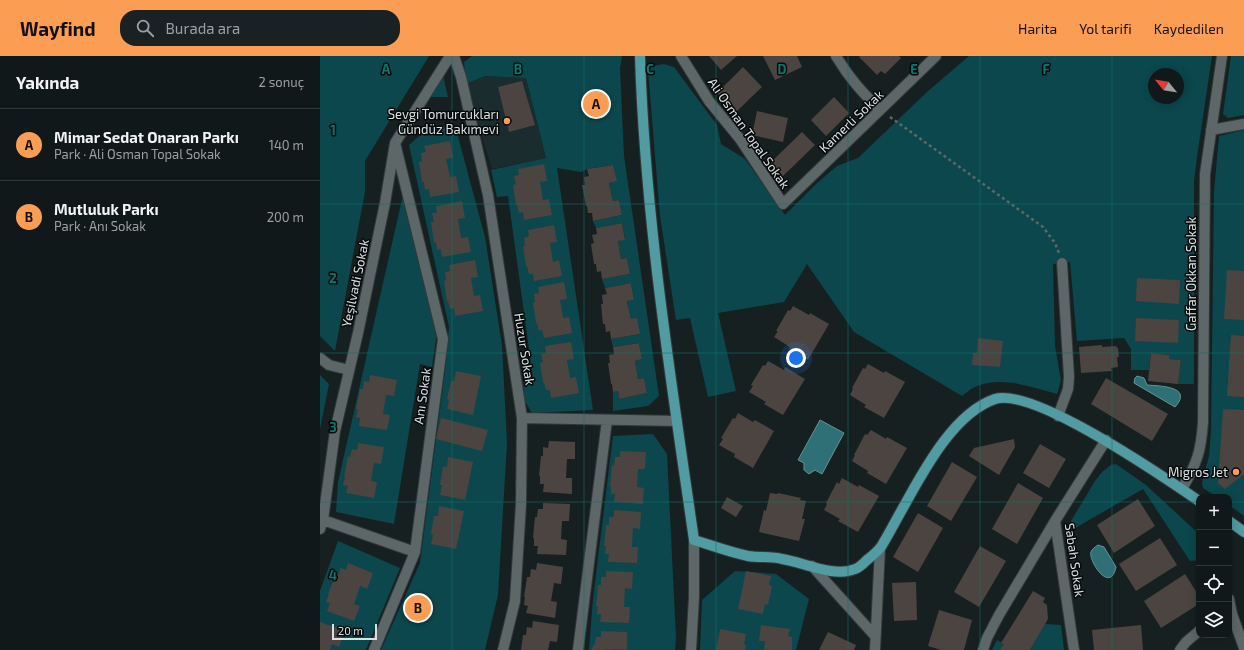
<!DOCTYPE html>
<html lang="tr">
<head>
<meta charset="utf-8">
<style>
	:root { --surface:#111819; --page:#1a2122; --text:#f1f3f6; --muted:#9ca0a2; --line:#303738; --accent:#fc9d54 }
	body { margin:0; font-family:"Exo 2",sans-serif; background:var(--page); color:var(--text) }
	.controls { position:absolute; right:12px; bottom:12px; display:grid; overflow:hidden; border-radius:8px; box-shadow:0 2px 10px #0003 }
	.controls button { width:36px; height:36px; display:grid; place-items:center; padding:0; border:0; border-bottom:1px solid var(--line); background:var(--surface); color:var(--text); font:20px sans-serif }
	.compass { position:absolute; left:828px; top:12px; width:36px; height:36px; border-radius:50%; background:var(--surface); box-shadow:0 2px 10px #0003; rotate:300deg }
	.scale { position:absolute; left:12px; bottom:10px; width:45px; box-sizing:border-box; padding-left:4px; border:2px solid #dbe1e2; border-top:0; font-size:11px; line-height:14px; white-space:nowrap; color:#dbe1e2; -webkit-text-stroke:3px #060909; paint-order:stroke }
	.you { position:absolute; left:476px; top:302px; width:14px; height:14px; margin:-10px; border:3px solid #fff; border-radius:50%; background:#1a73e8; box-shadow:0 0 0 6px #1a73e833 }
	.badge { display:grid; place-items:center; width:26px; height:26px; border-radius:50%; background:var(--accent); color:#111; font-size:13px; font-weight:700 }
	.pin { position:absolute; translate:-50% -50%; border:2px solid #fff; box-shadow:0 1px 4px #0006 }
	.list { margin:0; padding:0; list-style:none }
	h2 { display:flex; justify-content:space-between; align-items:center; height:52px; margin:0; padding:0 16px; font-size:17px }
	h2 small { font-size:13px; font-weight:400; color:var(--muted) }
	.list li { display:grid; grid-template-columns:26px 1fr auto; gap:12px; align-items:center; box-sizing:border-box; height:72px; padding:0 16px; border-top:1px solid var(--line) }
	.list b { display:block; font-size:15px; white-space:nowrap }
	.list p { margin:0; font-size:13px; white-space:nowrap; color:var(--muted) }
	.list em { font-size:13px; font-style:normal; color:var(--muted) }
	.icon { flex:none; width:22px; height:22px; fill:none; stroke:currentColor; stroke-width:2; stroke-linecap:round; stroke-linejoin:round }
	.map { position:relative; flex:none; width:924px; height:594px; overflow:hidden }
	header { display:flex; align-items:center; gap:24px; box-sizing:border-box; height:56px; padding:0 20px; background:var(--accent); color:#111 }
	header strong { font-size:19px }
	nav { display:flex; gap:22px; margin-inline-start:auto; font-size:14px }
	.search { width:280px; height:36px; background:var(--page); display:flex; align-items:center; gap:10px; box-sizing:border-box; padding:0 14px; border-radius:16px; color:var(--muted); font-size:15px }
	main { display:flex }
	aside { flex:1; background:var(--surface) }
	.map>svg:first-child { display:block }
</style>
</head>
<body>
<header>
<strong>Wayfind</strong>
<div class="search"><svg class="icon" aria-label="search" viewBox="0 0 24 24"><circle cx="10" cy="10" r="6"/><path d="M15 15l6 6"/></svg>Burada ara</div>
<nav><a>Harita</a><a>Yol tarifi</a><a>Kaydedilen</a></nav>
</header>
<main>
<aside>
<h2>Yakında<small>2 sonuç</small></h2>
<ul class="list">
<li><span class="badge">A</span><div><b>Mimar Sedat Onaran Parkı</b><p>Park · Ali Osman Topal Sokak</p></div><em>140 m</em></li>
<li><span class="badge">B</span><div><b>Mutluluk Parkı</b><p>Park · Anı Sokak</p></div><em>200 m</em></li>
</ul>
</aside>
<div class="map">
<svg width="924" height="594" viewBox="0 0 924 594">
	<rect width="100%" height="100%" fill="#172021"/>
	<path fill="#1b2c2e" d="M165,20L206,22L226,102L172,113L146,28Z"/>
	<path fill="#0b474d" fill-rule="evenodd" d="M0,0H109L45,105V136L15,295L0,280Z
		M152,0H302L300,12L304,100L339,340L328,350L293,355V336L298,335L299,343L327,337L324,322L318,323L315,305L322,303L319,287L293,291L291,283L320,278L311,263L307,245L314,244L311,227L285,232L282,223L310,218L307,202L301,203L298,185L305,183L302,167L276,172L273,165L302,159L299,144L293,145L289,127L296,125L293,109L267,113L261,116L237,112L273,354L212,357L203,342L204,325L213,322L188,140L177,141L171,114L226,102L206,22L165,20L146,28L144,6Z
		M649,0H892L877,101L874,125V328H858L861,304L849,303V299L831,297L829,314H811V293L804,282L757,285L750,206L733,208L735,290L741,324L737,338C712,331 680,319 655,331C650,333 646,337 642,340L534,276L487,208L464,246L398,257L416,335L388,341L370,262L356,264L340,160L328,14L332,10L344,8L354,11L397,69L401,88L425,103L465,159L497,127L517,110L538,102L607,36ZM834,18H858V42H834Z
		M911,0H924V59L908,62L903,58Z
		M123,19L128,41H103Z
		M112,69L136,73L165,181L182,289L187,387L178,539L165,594H61L100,507L125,315L129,271L89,89Z
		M924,74V460L909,449V441H897L883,432L882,427L889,400L891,375L894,136L899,80Z
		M83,139L117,276L112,311L100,308L74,468L16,456L18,426Z
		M0,319L9,328L0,373Z
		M333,378L347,398L356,582L355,594H269L273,543L293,380Z
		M796,408L826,429L879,478V504L870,505L823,433L750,475L751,465L775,425L782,416L791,409Z
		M18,485L80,512L46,594H0V535Z
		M415,515L456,518L489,543L476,594H380L382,544Z
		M725,568L741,569L744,594H710Z
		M677,584L684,588L680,594H672Z"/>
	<path fill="#2f7077" stroke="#639297" d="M817,320L824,322L827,329C839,330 874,330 855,351L814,327L815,322Z
		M500,364L524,377L502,418L495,414L489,418L484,414V407L478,404Z
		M778,489L784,491L796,511C790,539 768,504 771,496C772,493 775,491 778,489Z"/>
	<path fill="#4c4440" d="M389,0H417L401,14Z
		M443,0H477L482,11L455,24Z
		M540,0H579L581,2L565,18L561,15L557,19L539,1Z
		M423,11L442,31L416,56L397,37Z
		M202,25L215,69L189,76L178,31Z
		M514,41L529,57L506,80L491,64Z
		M437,55L468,62L463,86L432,79Z
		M482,76L495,89L463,120L450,107Z
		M130,85L133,102L126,103L130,121L136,120L139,136L110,141L109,133L105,134L104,126H102L99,106L102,105L101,97L106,96L104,90Z
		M224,108L227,125L220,126L223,144L229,143L232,159L204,164L203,156L199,157L197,149H196L193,129L196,128L194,120L199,119L198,113Z
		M293,109L297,125L289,127L293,145L299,144L302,159L273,165L272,157H268L267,150H266L262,129H265L264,121L269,120L267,113Z
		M142,145L145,162L138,163L141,182L148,181L151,196L122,201L121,193L117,194L116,186L114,187L111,166H114L112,157H117L116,150Z
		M302,167L305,184L298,185L301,203L307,202L310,218L282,223L281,215L277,216L276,208H274L271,188L274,187L272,179L277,178L276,172Z
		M234,169L237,186L230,187L233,206L239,204L242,220L214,225L213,218H209L207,210L206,211L203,190H205L204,182L209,180L208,174Z
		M155,204L158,221L151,222L154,240L160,239L163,255L135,260L134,252L130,253L128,245L127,246L124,225L126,224L125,216L130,215L129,209Z
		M907,214L924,215V264L904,263Z
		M817,222L860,224L859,248L816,245Z
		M244,226L247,243L240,244L243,262L249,261L252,277L224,282L222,274L219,275L217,267H216L213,247L215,246L214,238L219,237L218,231Z
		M311,227L314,244L307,245L311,263L317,262L320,278L291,283L290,275L286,276L285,268H283L281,248H283L282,239L287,238L285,232Z
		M473,250L489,259L490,257L509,268L488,304L469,293L470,291L454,281L458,275H456L468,254L470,255Z
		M816,262L859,264L858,287L815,285Z
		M911,279L924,280V341L907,340Z
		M658,282L683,285L680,311L652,309L653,297H657Z
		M251,286L254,303L247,304L250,322L256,321L259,337L231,342L230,334H226L224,327H223L220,307L223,306L221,298L226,297L225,290Z
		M319,287L322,303L315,305L318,323L324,322L327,337L299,343L298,335L293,336L292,328H291L288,307H290L289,299L294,298L293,291Z
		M782,289V291L796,290L797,292H798L799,301H797L798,311L791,312L792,315L761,317L759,291Z
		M831,297L849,299V303L861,304L858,328L828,325Z
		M448,305L464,314L465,311L485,323L463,359L444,348L446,346L429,336L433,330L431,329L443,309L445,310Z
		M548,308L564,317L565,315L585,326L564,362L544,351L546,349L530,339L533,333L532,332L543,312L545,313Z
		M136,315L161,320L153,359L127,353L129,344L127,343L131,325H134Z
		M50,319L77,324L74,340L66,339L63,358L70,359L67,374L39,370L40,362L36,361L38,353H36L40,333H43L44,325L49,326Z
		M786,322L848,358L832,385L771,348Z
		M903,353L924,354V418L905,433L898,427Z
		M418,357L433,366L435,364L454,375L433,412L414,401L415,398L399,389L403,383L401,382L413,362L415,363Z
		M121,362L168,374L162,395L116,383Z
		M551,374L566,383L567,381L587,392L566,428L547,417L548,415L532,405L535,399H534L545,378L547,379Z
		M694,383L695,391L679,419L649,400L654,392Z
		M229,385L255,386V403H247L246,422H252V438L223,436L224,428H220V420H219L221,400H223V391L228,392Z
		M38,387L64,391L61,408L54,407L51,425L57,426L54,442L26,437L28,430L23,429L25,421H24L28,400L30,401L32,393L37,394Z
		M720,388L746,403L729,432L703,417Z
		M300,395L326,396L325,413H318L317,431L324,432L323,448L294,446L295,438H291V430H290L292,409L294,410L295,401H300Z
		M128,401L153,406L145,444L120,439L122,429H120L123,410L127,411Z
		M632,406L657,421L631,465L607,450Z
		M522,422L538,431L539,429L559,440L538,476L518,465L520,463L504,454L507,448L506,447L517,426L519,428Z
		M698,427L723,442L697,488L672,473Z
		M450,437L457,438L458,437L481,442L480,444L486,445L482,463H485L479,485L439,476L444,454L446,455Z
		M407,441L423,450L416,461L401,452Z
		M818,443L835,470L794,497L777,469Z
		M223,447L250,448L249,465H242L241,483L247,484L246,499L217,498L218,490H214V482H213L215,461H217L218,453H223Z
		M119,450L144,455L136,493L111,488L113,479L111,478L114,460H118Z
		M294,454L321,456L320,473L313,472L312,491H318L317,507L288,506L289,498H285L286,490H284L286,469H289V461H294Z
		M598,457L623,472L598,516L573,501Z
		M840,482L857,509L816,535L799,508Z
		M660,490L686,505L659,551L634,536Z
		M28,507L53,517L47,533L40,530L34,548L40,550L34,565L7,555L10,547L6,546L9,538H8L16,519L18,520L21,512L26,514Z
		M217,507L243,511L241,528L234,527L231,545L237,546L235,562L206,557L208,550L204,549L205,541H204L207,521H210L211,513L216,514Z
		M286,515L313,516L312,533L305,532L304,551H310L309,567L280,566L281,558H277L278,550H276L278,529H281V521H286Z
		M426,515L451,520L449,529L452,530L448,549L445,548L443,558L418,553Z
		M865,518L879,540V548L841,572L824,545Z
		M596,526L597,564L574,565L572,527Z
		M713,535L725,542L723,546L727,549L728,563L710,594H680L684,588L681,587Z
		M619,554L652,564L644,594H621L608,590Z
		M213,565L239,569L237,586L230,585L228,594H201L203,579H206L207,571L212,572Z
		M0,566L25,575L19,591L12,588L10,594H0Z
		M441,569L470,573L468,580L472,581V594H444L445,585H439Z
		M821,569L823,594H774L772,574Z
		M400,573L426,578L424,588L426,589L425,594H396Z
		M281,575L307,576V593L272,594L273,589H275L276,581H281Z
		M508,576L536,589L534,594H499Z"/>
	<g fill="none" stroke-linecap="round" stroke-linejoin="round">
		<g stroke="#33393a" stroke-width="12">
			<path id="minor" d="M134,0L141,21L168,139L202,362L201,448L195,545L183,594
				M361,0L389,45L420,83L463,148L616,0
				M516,0C529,22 542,36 560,54
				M891,74L924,68
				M0,302L9,309L29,314
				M738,360L748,333L749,321L742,207
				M202,362L357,365
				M862,433C877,407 881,396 883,366L885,118L902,0
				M3,464L95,496
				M0,473L3,464L15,375L38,277L65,147L75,87L130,0
				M492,510L555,580
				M909,543L912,558L924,592
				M54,594L95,496L123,283L75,87
				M258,594L287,364
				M371,594L374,541V484
				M555,594L560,492
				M663,594L667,582L679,559L735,465
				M754,594L735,465L786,384
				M860,594L866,586L879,575"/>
		</g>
		<g stroke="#33393a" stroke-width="12">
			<path id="major" d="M320,0C325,162 351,324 374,484C391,489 409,496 428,500C439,502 451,500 462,503C483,506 514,522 535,513C539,512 544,507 547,504C552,500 557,496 561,491C569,478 576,464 584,450C604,414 634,357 675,343C713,331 844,421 879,445
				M909,465L924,476"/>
		</g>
		<path stroke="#5f6768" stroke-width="2.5" stroke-dasharray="3 3" stroke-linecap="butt" d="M570,61L723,171L735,187L739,197"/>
		<use href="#minor" stroke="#5d6768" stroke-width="10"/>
		<use href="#major" stroke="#519ba3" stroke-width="10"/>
	</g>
	<path fill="none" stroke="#0f766e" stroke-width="1" stroke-opacity="0.55" d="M132,0V594M264,0V594M396,0V594M528,0V594M660,0V594M792,0V594M0,148H924M0,297H924M0,446H879M909,446H924"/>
	<g fill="#fc9d54" stroke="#060909" stroke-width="1.5">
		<circle cx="187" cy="65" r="4"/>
		<circle cx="916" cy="416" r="4"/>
	</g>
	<g text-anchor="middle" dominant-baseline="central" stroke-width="3" stroke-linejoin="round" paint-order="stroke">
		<g font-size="13" fill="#dbe1e2" stroke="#060909" text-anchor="end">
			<text x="179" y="58">Sevgi Tomurcukları<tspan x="179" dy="15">Gündüz Bakımevi</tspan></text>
			<text x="908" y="416">Migros Jet</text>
		</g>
		<g font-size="13" fill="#dbe1e2" stroke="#060909">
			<text transform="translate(531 65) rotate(-44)">Kamerli Sokak</text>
			<text transform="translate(429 77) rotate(55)">Ali Osman Topal Sokak</text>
			<text transform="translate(871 218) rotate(-90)">Gaffar Okkan Sokak</text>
			<text transform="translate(35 227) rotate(-78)">Yeşilvadi Sokak</text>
			<text transform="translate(205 293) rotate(81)">Huzur Sokak</text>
			<text transform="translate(102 340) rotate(-82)">Anı Sokak</text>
			<text transform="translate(755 504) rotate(82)">Sabah Sokak</text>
		</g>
	</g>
	<g font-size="13" text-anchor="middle" font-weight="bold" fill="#0f766e" stroke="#060909" stroke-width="3" stroke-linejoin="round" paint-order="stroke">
		<text x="66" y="18">A</text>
		<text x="198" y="18">B</text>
		<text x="330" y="18">C</text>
		<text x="462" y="18">D</text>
		<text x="594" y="18">E</text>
		<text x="726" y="18">F</text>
		<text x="13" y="79">1</text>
		<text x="13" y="227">2</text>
		<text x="13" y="376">3</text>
		<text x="13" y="524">4</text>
	</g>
</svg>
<div class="controls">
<button>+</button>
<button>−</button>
<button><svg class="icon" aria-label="locate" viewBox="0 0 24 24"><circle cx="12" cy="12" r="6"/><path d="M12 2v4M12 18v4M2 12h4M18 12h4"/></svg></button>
<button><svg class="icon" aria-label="layers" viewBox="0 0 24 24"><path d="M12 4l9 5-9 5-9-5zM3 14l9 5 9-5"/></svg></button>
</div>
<svg class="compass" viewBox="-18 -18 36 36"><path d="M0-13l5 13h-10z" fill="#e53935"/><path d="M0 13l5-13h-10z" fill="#9ca0a2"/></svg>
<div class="scale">20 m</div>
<div class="you"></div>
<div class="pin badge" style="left:276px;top:48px">A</div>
<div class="pin badge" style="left:98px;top:552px">B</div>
</div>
</main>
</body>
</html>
